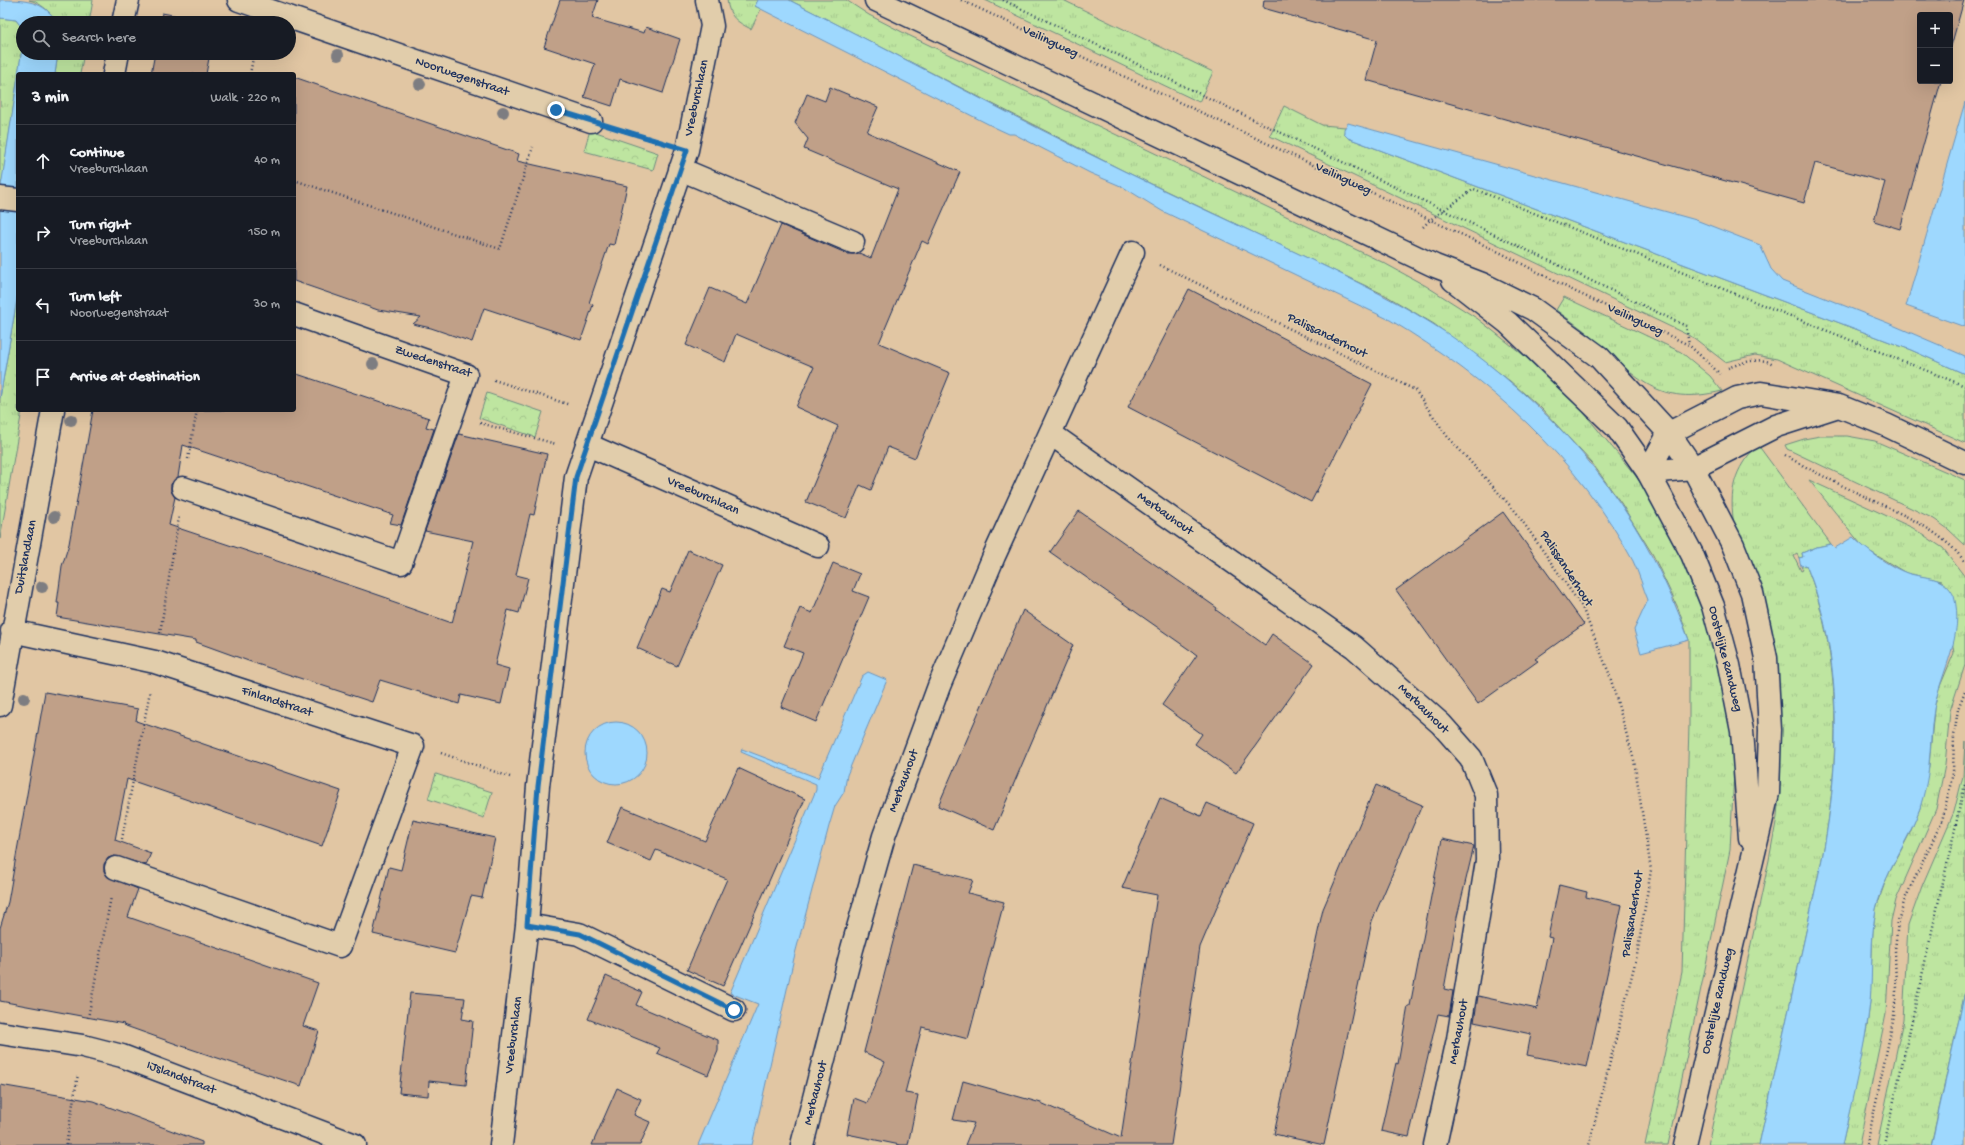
<!DOCTYPE html>
<html lang="en">
<head>
<meta charset="utf-8">
<style>
	:root { --surface:#171b24; --page:#242831; --text:#f1f3f6; --muted:#9ea1a6; --line:#363941 }
	body { margin:0; font-family:"Gochi Hand",sans-serif; background:var(--page); color:var(--text) }
	.controls { position:absolute; right:12px; top:12px; display:grid; overflow:hidden; border-radius:4px; box-shadow:0 4px 16px #0002 }
	.controls button { width:36px; height:36px; display:grid; place-items:center; padding:0; border:0; border-bottom:1px solid var(--line); background:var(--surface); color:var(--text); font:20px sans-serif }
	.stop { position:absolute; width:12px; height:12px; margin:-9px; border:3px solid #1f6fb2; border-radius:50%; background:#fff }
	.stop.end { background:#1f6fb2; border-color:#fff; box-shadow:0 1px 4px #0008 }
	.list { margin:0; padding:0; list-style:none }
	h2 { display:flex; justify-content:space-between; align-items:center; height:52px; margin:0; padding:0 16px; font-size:17px }
	h2 small { font-size:13px; font-weight:400; color:var(--muted) }
	.list li { display:grid; grid-template-columns:26px 1fr auto; gap:12px; align-items:center; box-sizing:border-box; height:72px; padding:0 16px; border-top:1px solid var(--line) }
	.list b { display:block; font-size:15px; white-space:nowrap }
	.list p { margin:0; font-size:13px; white-space:nowrap; color:var(--muted) }
	.list em { font-size:13px; font-style:normal; color:var(--muted) }
	.icon { flex:none; width:22px; height:22px; fill:none; stroke:currentColor; stroke-width:2; stroke-linecap:round; stroke-linejoin:round }
	.map { position:relative; flex:none; width:1965px; height:1145px; overflow:hidden }
	.search { position:absolute; background:var(--surface); box-shadow:0 4px 16px #0002; left:16px; top:16px; width:280px; height:44px; display:flex; align-items:center; gap:10px; box-sizing:border-box; padding:0 14px; border-radius:22px; color:var(--muted); font-size:15px }
	.panel { position:absolute; background:var(--surface); box-shadow:0 4px 16px #0002; left:16px; top:72px; width:280px; height:340px; border-radius:4px }
	.map>svg:first-child { display:block }
</style>
</head>
<body>
<div class="map">
<svg width="1965" height="1145" viewBox="0 0 1965 1145">
	<defs>
		<pattern id="grass-tufts" width="24" height="20" patternUnits="userSpaceOnUse"><rect width="24" height="20" fill="#bee5a0"/><path d="M3 7l-1-3M5 7V3M7 7l1-3M15 17l-1-3M17 17v-4M19 17l1-3" fill="none" stroke="#a3c58c"/></pattern>
		<pattern id="park-crowns" width="20" height="18" patternUnits="userSpaceOnUse"><rect width="20" height="18" fill="#bee5a0"/><path d="M2 6a3 3 0 1 1 6 0M12 15a3 3 0 1 1 6 0" fill="none" stroke="#a3c58c"/></pattern>
	</defs>
	<rect width="100%" height="100%" fill="#e1c6a3"/>
	<filter id="ink" filterUnits="userSpaceOnUse"><feTurbulence type="fractalNoise" baseFrequency=".025" numOctaves="2"/><feDisplacementMap in="SourceGraphic" scale="8" xChannelSelector="R" yChannelSelector="G"/><feConvolveMatrix kernelMatrix="1 2 1 2 8 2 1 2 1" color-interpolation-filters="sRGB"/></filter>
	<g filter="url(#ink)">
		<path fill="url(#grass-tufts)" stroke="#6c8a7f" d="M29,0H93L89,23H57C52,13 40,2 29,0Z
			M727,0H758L755,6L761,9L751,29C737,22 729,17 727,0Z
			M789,0H846L869,15L906,34L1384,263L1426,286L1478,319L1526,357L1570,396L1635,475L1656,506L1678,544L1713,633L1731,731L1734,772L1730,850L1668,1145H1645L1682,972L1689,725V640L1678,608L1653,555L1621,503L1592,463L1541,408L1510,381L1434,324L1385,295L1122,170Z
			M985,0H1063L1213,72L1199,102Z
			M0,18L16,20L23,29V43L2,183H0Z
			M58,53H84L80,74H55Z
			M1284,106L1322,125L1345,127L1344,133L1348,138L1803,309L1911,350L1965,374V443L1777,359L1755,355L1725,362L1694,338L1270,136Z
			M18,293V410H22L0,539V398Z
			M1564,297L1681,352L1710,376L1722,391C1658,407 1636,378 1593,338C1582,328 1568,319 1556,310Z
			M1820,436H1847L1875,441L1965,480V545L1948,529L1934,519L1787,449L1785,445L1804,439Z
			M1758,445L1831,544L1817,547L1802,553L1803,557L1799,558L1797,554L1794,556L1801,571L1803,570L1801,566L1806,565C1843,655 1840,765 1822,859L1759,1145H1708L1769,860L1777,817L1780,781V710L1776,674L1734,525C1729,492 1733,469 1758,445Z
			M1809,480L1913,528L1943,548L1965,577V665L1950,711L1945,765L1936,809L1896,900L1891,921L1886,1014L1859,1145H1842L1867,1027L1870,1001L1873,930L1876,908L1887,877L1910,833L1920,808L1929,766L1934,709L1938,691L1954,653L1942,581L1906,573L1864,548Z
			M1965,741V992L1931,1145H1877L1903,1020L1908,925L1922,886L1954,812L1963,776Z"/>
		<path fill="url(#park-crowns)" stroke="#6c8a7f" d="M590,130L658,153L653,170L584,151Z
			M487,393L543,412L535,437L479,418Z
			M436,774L492,792L484,818L428,799Z"/>
		<path fill="#9ed8fe" stroke="#6a94be" d="M0,0C23,0 45,0 57,23H23V29L16,20L0,18Z
			M758,0H789C901,56 1011,116 1124,171C1181,199 1238,225 1295,252C1341,274 1388,296 1431,323C1451,335 1469,349 1487,363C1583,438 1647,525 1689,640L1641,653L1634,630L1648,600C1643,588 1639,573 1633,561C1578,458 1489,379 1390,320L1162,211L1123,187L1090,173L1014,134H1009L996,128L755,6Z
			M23,43V53H58L55,74H18Z
			M18,76V293L0,398V193Z
			M1965,102V327L1906,306Z
			M1348,123L1696,220L1760,245L1771,269L1782,281L1888,323L1965,356V374L1911,350L1803,309L1348,138L1344,134V129Z
			M1853,537C1865,549 1890,567 1907,573C1926,579 1944,575 1954,596C1965,635 1941,671 1934,709C1931,727 1931,745 1929,764C1928,779 1924,794 1920,808C1908,843 1884,873 1876,909C1870,940 1873,971 1870,1002C1865,1050 1852,1098 1842,1145H1759L1822,859C1840,765 1844,655 1806,565L1801,566L1799,558L1803,557L1802,553L1817,547L1831,544L1835,548Z
			M868,672L887,680L847,775L844,792L835,806L829,826L794,958L752,1145H698L758,1004L730,993L816,790V784L741,752L742,749L818,778L862,676Z
			M585 753a31 31 0 1 1 62 0a31 31 0 1 1-62 0Z
			M1965,992V1145H1931L1932,1142Z"/>
		<path fill="#c0a088" stroke="#1b2f5e" d="M560,0H598L592,18L644,33L646,27L680,39L663,93L620,79L612,106L584,97L595,64L544,47Z
			M1264,0H1964L1950,50V15H1920V81H1941L1900,229L1874,221L1885,182L1815,163L1804,203L1366,80L1377,40L1263,8Z
			M162,13L215,23H160Z
			M155,53H210L206,74H151Z
			M294,77L519,154L517,161L627,186L614,245L609,244L589,303L593,305L581,340L484,308L472,342L431,328L413,324L421,317L378,310L294,281Z
			M830,87L878,107L867,132L960,172L928,244L922,241L879,343L950,373L915,458L888,447L871,490L860,485L846,518L806,502L838,426L796,407L814,367L736,334L725,362L686,345L710,288L747,304L781,225L848,254H854L859,253L871,258L898,189L804,149L808,139L795,123L807,94L825,101Z
			M1189,289L1372,384L1311,502L1128,407Z
			M294,373L429,418L426,427L434,429L401,525L390,523L393,515L183,445L178,477L171,484V491L175,497L169,525L361,589L390,599L389,601L452,623L473,541L425,531L459,434L547,454L534,515L530,514L516,575L528,578L519,613L508,610L495,665L509,669L501,704L461,695L459,704L380,680L372,702L254,663L196,642V640L57,617L59,603H57L62,566L69,544L93,410H294Z
			M1079,511L1217,608L1216,610L1265,645L1272,634L1314,664L1236,773L1195,744L1202,734L1162,705L1197,655L1050,552Z
			M1503,512L1584,624L1535,659L1538,661L1478,704L1396,590Z
			M688,550L722,565L677,666L637,648L662,589L670,592Z
			M833,563L860,574L853,591L869,597L816,722L781,707L803,653L784,646L800,608L812,613Z
			M1023,610L1073,645L994,830L938,806Z
			M45,692L138,709L136,721L341,791L322,846L127,779L115,840L151,853L146,865L114,856L108,858L104,864V871L107,876L138,889L128,917L318,983L303,1026L319,1031L301,1086L182,1046L123,1025L124,1024L0,1001V928L8,902Z
			M738,768L805,799L723,986L687,970L727,879L656,850L651,861L607,843L622,807L705,841Z
			M1376,785L1422,805L1372,921L1324,1145L1274,1134L1323,909Z
			M1160,798L1201,816L1207,803L1253,823L1200,947L1171,1145H965L974,1123L953,1120L963,1081L1041,1103L1121,1138L1157,895L1122,888Z
			M413,820L495,838L482,898L471,896L455,953L373,934L389,867L401,870Z
			M1442,839L1474,846L1457,917L1444,989L1453,991L1449,1016L1438,1014L1409,1137L1381,1131L1396,1063L1398,1064L1408,1006H1410Z
			M913,865L973,880L968,893L1004,902L968,1039L922,1027L905,1093L918,1095L908,1145H900L847,1134L854,1098L867,1103L885,1062L864,1052Z
			M1559,885L1587,892L1586,897L1622,905L1587,1067L1527,1055L1531,1034L1474,1022L1478,996L1537,1009L1552,938L1548,937Z
			M606,976L642,992L636,1005L718,1040V1051L708,1075L657,1053L660,1048L588,1019Z
			M410,993L465,998L462,1019L473,1021L466,1085L429,1081L428,1096L399,1093Z
			M0,1085L93,1101L202,1142V1145H0Z
			M617,1088L641,1099L634,1115L650,1122L640,1145H592Z"/>
		<g fill="none" stroke-linecap="round" stroke-linejoin="round">
			<g stroke="#1b2f5e" stroke-width="25">
				<path id="minor" d="M239,0L591,121
					M123,23L128,0
					M114,74L118,53
					M680,169L853,242
					M0,198L18,200
					M1051,434L1354,647L1441,724L1471,758L1486,795L1487,861L1458,1039L1435,1145
					M588,445L818,546
					M1648,472L1669,433L1737,398L1761,393L1839,406L1886,425L1965,463
					M1648,472L1693,468L1776,426L1835,407
					M183,488L401,563L466,375L294,314
					M12,631L155,662L413,746L340,946L116,868
					M0,705L53,410
					M527,925L579,934L734,1010
					M0,1033L83,1046L122,1056L355,1145
					M501,1145L527,925L538,786L576,477L687,150L712,26L707,0
					M802,1145L852,949L884,836L939,686L994,556L1133,252"/>
			</g>
			<g stroke="#1b2f5e" stroke-width="25">
				<path id="major" d="M876,0L1435,266L1482,284L1533,309L1599,357L1669,433L1693,468L1733,545L1752,593L1766,658L1770,730L1768,793L1685,1145
					M1453,280L1508,323L1617,428L1648,472L1692,554L1713,606L1729,665L1742,731L1750,838"/>
			</g>
			<path stroke="#1b2f5e" stroke-width="2.5" stroke-dasharray="1 3" stroke-linecap="butt" d="M961,0L1501,253L1576,292L1689,345L1720,374
				M1003,0L1686,326L1689,345
				M250,74L254,53
				M618,129L659,142
				M294,180L500,249L533,147
				M1423,227L1430,220L1474,189L1965,386
				M1160,265L1415,390L1447,436L1516,512L1582,607L1609,673L1634,760L1651,870L1637,955L1589,1145
				M1728,368C1740,363 1761,356 1773,364
				M494,380L570,405
				M480,423L556,444
				M1785,455C1813,472 1843,486 1872,500C1906,516 1942,531 1965,562
				M188,459L197,410
				M160,633L179,517
				M441,753L510,777
				M122,839L150,691
				M88,1018L111,897
				M66,1145L78,1074
				M1867,1145L1894,1016L1896,991L1895,950L1898,921L1905,899L1942,821L1953,773L1954,736L1958,709L1965,691
				M1884,1145L1965,784"/>
			<use href="#minor" stroke="#e1cdab" stroke-width="22"/>
			<use href="#major" stroke="#e1cdab" stroke-width="22"/>
		</g>
		<g fill="#7d7d81">
			<circle cx="338" cy="55" r="6"/>
			<circle cx="420" cy="84" r="6"/>
			<circle cx="503" cy="112" r="6"/>
			<circle cx="373" cy="364" r="6"/>
			<circle cx="71" cy="420" r="6"/>
			<circle cx="54" cy="517" r="6"/>
			<circle cx="42" cy="587" r="6"/>
			<circle cx="24" cy="698" r="6"/>
		</g>
	</g>
	<g fill="none" stroke-linecap="round" stroke-linejoin="round" filter="url(#ink)">
		<path stroke="#1f6fb2" stroke-width="5" d="M556,110L687,150L576,477L538,786L527,925L580,934L734,1010"/>
	</g>
	<g text-anchor="middle" dominant-baseline="central" stroke-width="3" stroke-linejoin="round" paint-order="stroke">
		<g font-size="13" fill="#1b2f5e" stroke="#e1cdab">
			<text transform="translate(1050 42) rotate(25)">Veilingweg</text>
			<text transform="translate(462 77) rotate(19)">Noorwegenstraat</text>
			<text transform="translate(697 98) rotate(-78)">Vreeburchlaan</text>
			<text transform="translate(1343 179) rotate(25)">Veilingweg</text>
			<text transform="translate(1635 320) rotate(25)">Veilingweg</text>
			<text transform="translate(1327 336) rotate(26)">Palissanderhout</text>
			<text transform="translate(433 362) rotate(18)">Zwedenstraat</text>
			<text transform="translate(703 496) rotate(24)">Vreeburchlaan</text>
			<text transform="translate(1165 514) rotate(35)">Merbauhout</text>
			<text transform="translate(26 557) rotate(-79)">Duitslandlaan</text>
			<text transform="translate(1566 569) rotate(57)">Palissanderhout</text>
			<text transform="translate(1725 659) rotate(76)">Oostelijke Randweg</text>
			<text transform="translate(277 702) rotate(18)">Finlandstraat</text>
			<text transform="translate(1423 709) rotate(44)">Merbauhout</text>
			<text transform="translate(904 781) rotate(-70)">Merbauhout</text>
			<text transform="translate(1633 914) rotate(-81)">Palissanderhout</text>
			<text transform="translate(1718 1001) rotate(-77)">Oostelijke Randweg</text>
			<text transform="translate(1459 1032) rotate(-80)">Merbauhout</text>
			<text transform="translate(514 1035) rotate(-83)">Vreeburchlaan</text>
			<text transform="translate(181 1078) rotate(21)">IJslandstraat</text>
			<text transform="translate(816 1093) rotate(-76)">Merbauhout</text>
		</g>
	</g>
</svg>
<div class="controls">
<button>+</button>
<button>−</button>
</div>
<div class="stop" style="left:734px;top:1010px"></div>
<div class="stop end" style="left:556px;top:110px"></div>
<div class="search"><svg class="icon" aria-label="search" viewBox="0 0 24 24"><circle cx="10" cy="10" r="6"/><path d="M15 15l6 6"/></svg>Search here</div>
<section class="panel">
<h2>3 min<small>Walk · 220 m</small></h2>
<ul class="list">
<li><svg class="icon" aria-label="ahead" viewBox="0 0 24 24"><path d="M12 20V5M6 11l6-6 6 6"/></svg><div><b>Continue</b><p>Vreeburchlaan</p></div><em>40 m</em></li>
<li><svg class="icon" aria-label="right" viewBox="0 0 24 24"><path d="M7 20v-9h11M14 6l5 5-5 5"/></svg><div><b>Turn right</b><p>Vreeburchlaan</p></div><em>150 m</em></li>
<li><svg class="icon" aria-label="left" viewBox="0 0 24 24"><path d="M17 20v-9H6M10 6l-5 5 5 5"/></svg><div><b>Turn left</b><p>Noorwegenstraat</p></div><em>30 m</em></li>
<li><svg class="icon" aria-label="arrive" viewBox="0 0 24 24"><path d="M6 21V4h12l-3 4 3 4H6"/></svg><div><b>Arrive at destination</b></div></li>
</ul>
</section>
</div>
</body>
</html>
